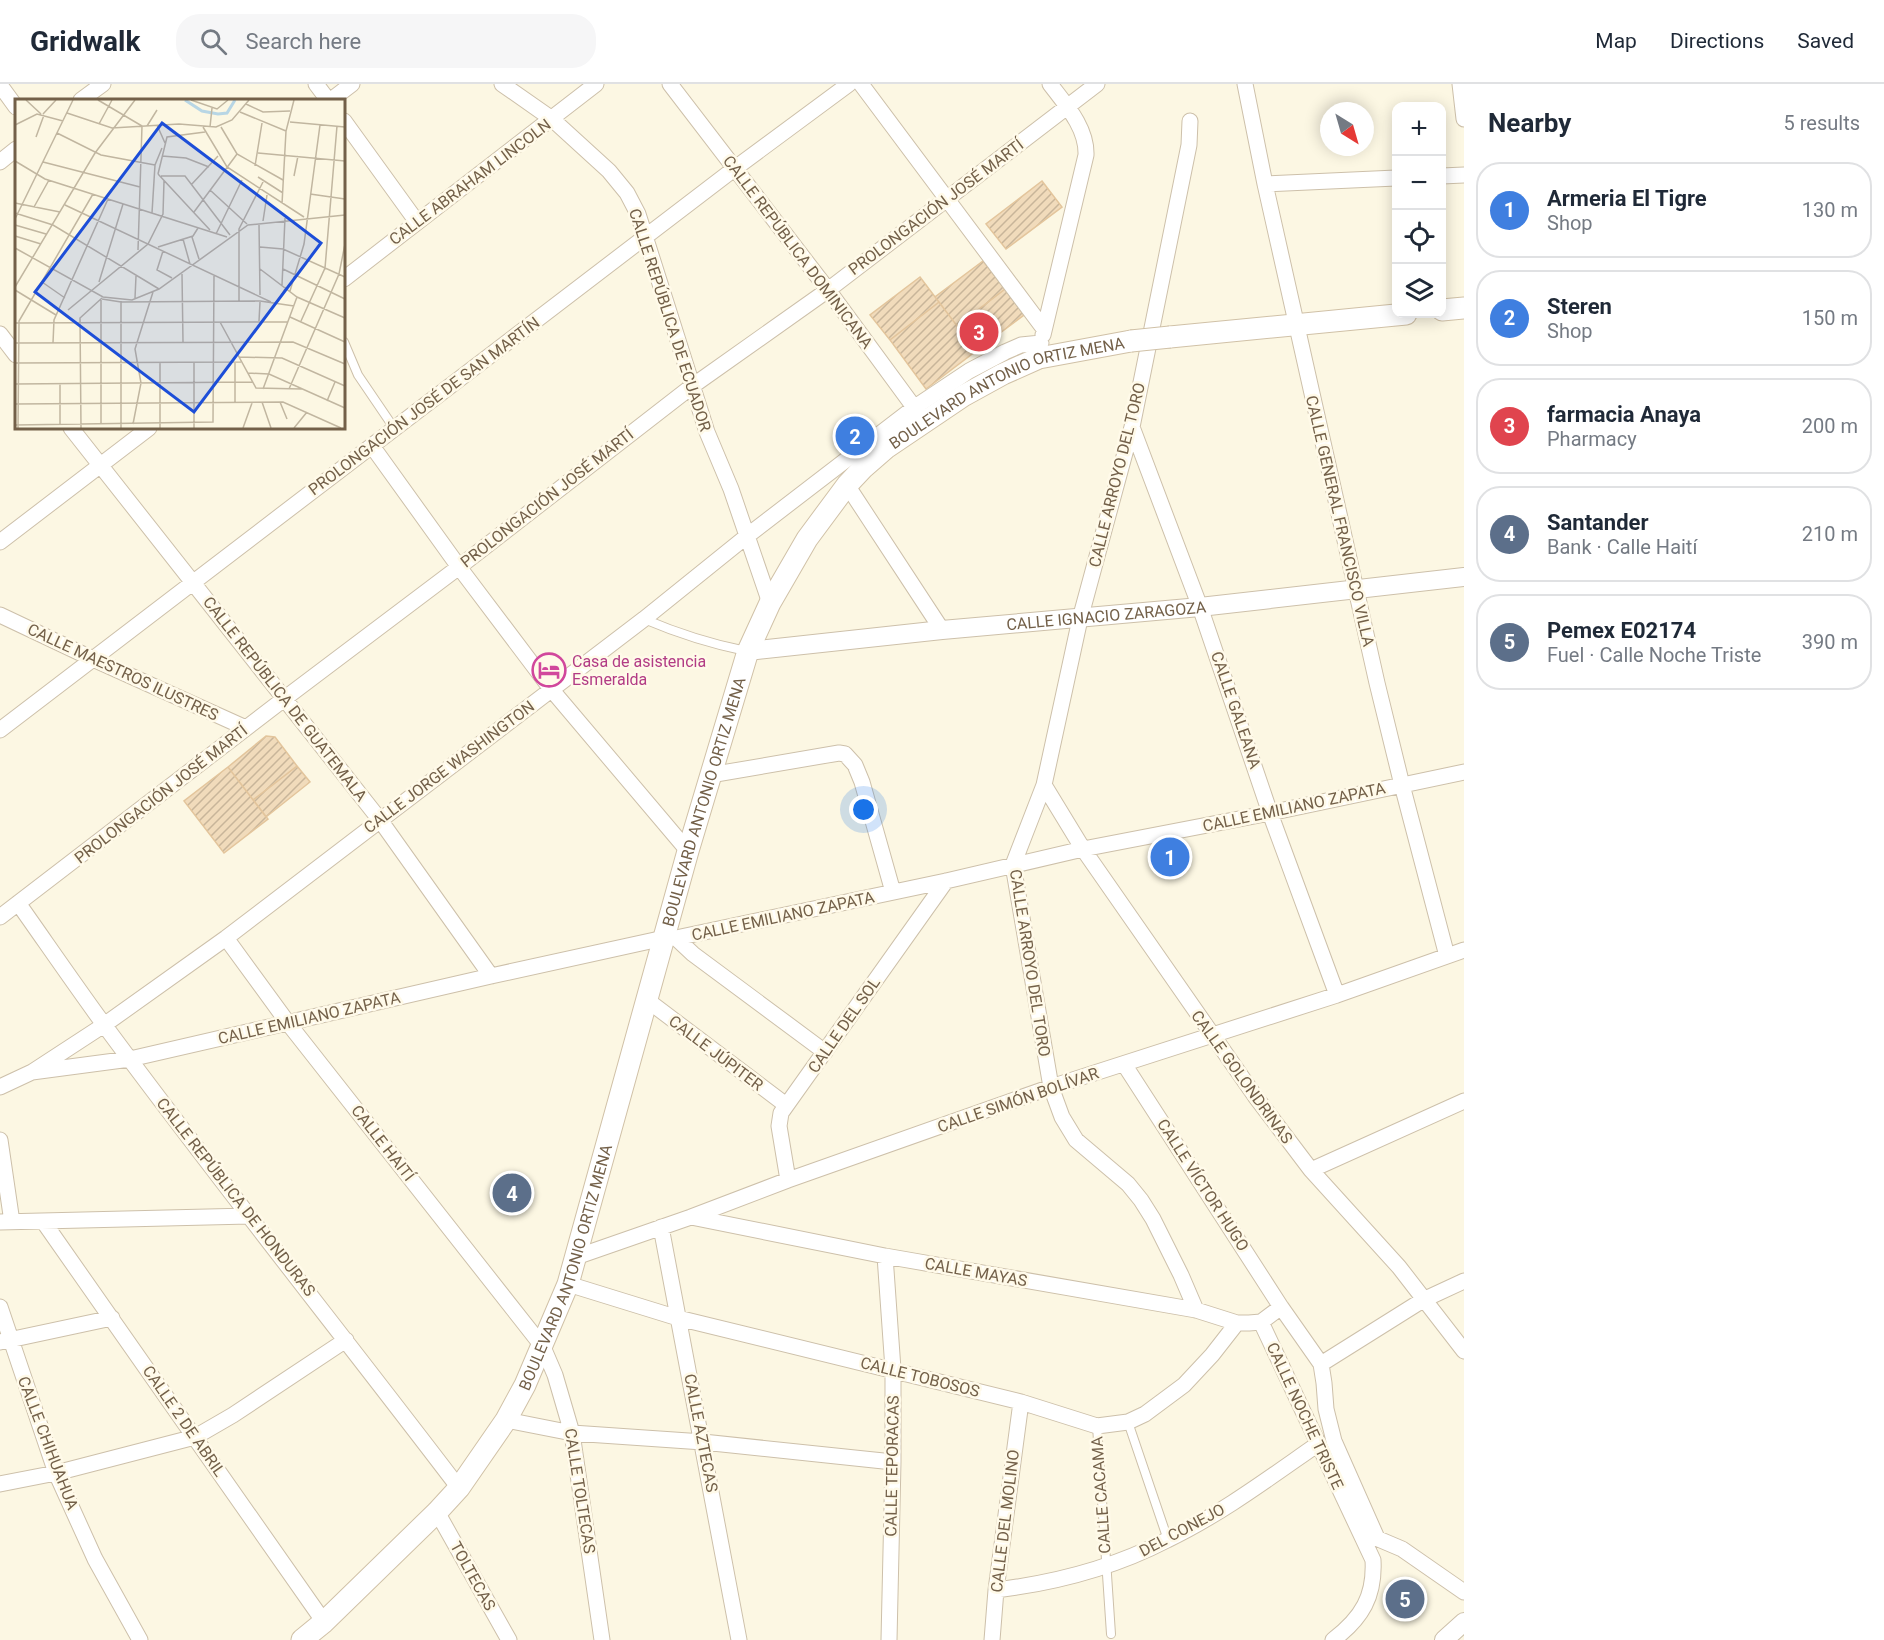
<!DOCTYPE html>
<html lang="en">
<head>
<meta charset="utf-8">
<style>
	:root { --surface:#fff; --page:#f6f6f7; --text:#1f2937; --muted:#747a83; --line:#e0e1e3; --accent:#785540 }
	body { margin:0; font-family:Roboto,sans-serif; background:var(--page); color:var(--text) }
	.controls { position:absolute; right:18px; top:18px; display:grid; overflow:hidden; border-radius:12px; box-shadow:0 3px 15px #0003 }
	.controls button { width:54px; height:54px; display:grid; place-items:center; padding:0; border:0; border-bottom:2px solid var(--line); background:var(--surface); color:var(--text); font:30px sans-serif }
	.compass { position:absolute; left:1320px; top:18px; width:54px; height:54px; border-radius:50%; background:var(--surface); box-shadow:0 3px 15px #0003; rotate:143deg }
	.you { position:absolute; left:864px; top:726px; width:21px; height:21px; margin:-15px; border:4px solid #fff; border-radius:50%; background:#1a73e8; box-shadow:0 0 0 9px #1a73e833 }
	.badge { display:grid; place-items:center; width:39px; height:39px; border-radius:50%; background:var(--accent); color:#fff; font-size:20px; font-weight:700 }
	.pin { position:absolute; translate:-50% -50%; border:3px solid #fff; box-shadow:0 2px 6px #0006 }
	.list { margin:0; padding:0; list-style:none }
	h2 { display:flex; justify-content:space-between; align-items:center; height:78px; margin:0; padding:0 24px; font-size:26px }
	h2 small { font-size:20px; font-weight:400; color:var(--muted) }
	.list li { display:grid; grid-template-columns:39px 1fr auto; gap:18px; align-items:center; box-sizing:border-box; height:96px; margin:0 12px 12px; padding:0 12px; border:2px solid var(--line); border-radius:24px }
	.list b { display:block; font-size:22px; white-space:nowrap }
	.list p { margin:0; font-size:20px; white-space:nowrap; color:var(--muted) }
	.list em { font-size:20px; font-style:normal; color:var(--muted) }
	.icon { flex:none; width:33px; height:33px; fill:none; stroke:currentColor; stroke-width:2; stroke-linecap:round; stroke-linejoin:round }
	.map { position:relative; flex:none; width:1464px; height:1556px; overflow:hidden }
	header { display:flex; align-items:center; gap:36px; box-sizing:border-box; height:84px; padding:0 30px; background:var(--surface); border-bottom:2px solid var(--line) }
	header strong { font-size:28px }
	nav { display:flex; gap:33px; margin-inline-start:auto; font-size:21px }
	.search { width:420px; height:54px; background:var(--page); display:flex; align-items:center; gap:15px; box-sizing:border-box; padding:0 21px; border-radius:24px; color:var(--muted); font-size:22px }
	main { display:flex }
	aside { flex:1; background:var(--surface) }
	.map>svg:first-child { display:block }
</style>
</head>
<body>
<header>
<strong>Gridwalk</strong>
<div class="search"><svg class="icon" aria-label="search" viewBox="0 0 24 24"><circle cx="10" cy="10" r="6"/><path d="M15 15l6 6"/></svg>Search here</div>
<nav><a>Map</a><a>Directions</a><a>Saved</a></nav>
</header>
<main>
<div class="map">
<svg width="1464" height="1556" viewBox="0 0 1464 1556">
	<defs>
		<pattern id="building-hatch" width="6" height="6" patternUnits="userSpaceOnUse" patternTransform="scale(1.5)"><rect width="6" height="6" fill="#f1dbbb"/><path d="M-1 1l2-2M0 6l6-6M5 7l2-2" fill="none" stroke="#c8b59a"/></pattern>
	</defs>
	<rect width="100%" height="100%" fill="#fcf7e3"/>
	<path fill="url(#building-hatch)" stroke="#e3c59c" stroke-width="1.5" d="M1042,97L1062,123L1006,165L986,140Z
		M983,177L1005,205L957,242L935,213Z
		M920,193L939,218L890,256L870,231Z
		M1005,205L1024,231L976,267L957,242Z
		M939,218L976,267L926,305L890,256Z
		M266,652L275,653L297,682L253,716L228,683Z
		M297,682L310,698L266,733L253,716Z
		M228,683L268,735L224,769L184,717Z"/>
	<g fill="none" stroke-linecap="round" stroke-linejoin="round">
		<g stroke="#cdc0aa" stroke-width="10">
			<path id="service" d="M344,258L358,291L394,344
				M644,535C677,549 711,560 746,567
				M1128,1338L1168,1456
				M1097,1342L1111,1550"/>
		</g>
		<g stroke="#cdc0aa" stroke-width="17">
			<path id="minor" d="M316,0L328,16
				M502,0L552,35L609,87L627,109L638,130L707,348L731,405L770,519
				M670,0L828,206L919,330
				M861,0L1044,245
				M1245,0L1265,100L1377,599L1402,701L1447,872
				M1460,0L1464,35
				M0,1L16,23
				M81,16L103,0
				M331,16L352,0
				M344,37L417,138
				M1190,37L1189,61L1132,343L1080,535L1044,701L1013,781L1051,1003L1062,1033L1076,1056L1128,1100L1141,1116L1153,1135L1181,1191L1196,1226
				M0,78L16,65
				M1442,92L1464,91
				M1265,100L1396,94
				M344,195L596,0
				M0,250L16,271
				M1043,251L1086,71C1087,44 1066,21 1050,0
				M1132,343L1200,523L1270,729L1337,911
				M71,344L380,736L491,892
				M372,362L459,483L551,605L688,767
				M847,401L942,546
				M0,458L149,344
				M0,531L93,575L246,644
				M0,646L734,85L849,0
				M710,691L839,669L845,670L855,681L862,698L893,808
				M1044,701L1083,765L1255,1012L1311,1086L1399,1183L1464,1267
				M18,819C47,860 75,901 105,942C220,1098 341,1249 459,1404
				M0,833L284,615L459,483L691,303L828,206L1097,0
				M226,854L288,939L543,1263L555,1291L572,1349L602,1556
				M676,854L693,870L825,968
				M647,916L786,1021
				M1124,980L1281,1223L1321,1280L1324,1299L1326,1325L1334,1357L1377,1454
				M32,988L130,975L491,892L664,854H676L946,797L1083,765L1270,729L1464,688
				M0,1003L32,988L104,941L226,854L644,535L747,452L915,323L969,287L1005,268L1021,261L1041,259
				M0,1056L12,1138
				M1311,1086L1464,1017
				M788,1096L779,1042L781,1029L946,797
				M691,1133L885,1172L1196,1226L1237,1239H1249L1261,1238L1281,1223
				M43,1137L324,1538
				M0,1138L249,1132
				M661,1143L739,1556
				M885,1172L893,1285V1378L889,1556
				M576,1173L691,1133L788,1096L1051,1003L1337,911L1464,866
				M568,1200L678,1234L1021,1318L1097,1342L1128,1338L1145,1330L1184,1301L1212,1271L1237,1239
				M0,1223L56,1389L95,1475L140,1556
				M1261,1238L1373,1476C1375,1512 1362,1534 1333,1556
				M0,1258L112,1234
				M1321,1280L1423,1216L1464,1197
				M506,1336L572,1349L703,1358L893,1378
				M0,1400L56,1389L195,1353L233,1331L346,1256
				M437,1428L509,1556
				M1369,1451L1402,1465L1464,1508
				M996,1506C1054,1499 1115,1483 1167,1456C1221,1430 1269,1394 1318,1360
				M992,1556L996,1506L1021,1318"/>
		</g>
		<g stroke="#cdc0aa" stroke-width="20">
			<g id="tertiary">
				<path id="s1" d="M748,567L942,546L1200,523L1464,493"/>
				<path d="M1444,1556L1464,1538"/>
			</g>
		</g>
		<g stroke="#d0c1a7" stroke-width="23">
			<g id="secondary">
				<path d="M1442,226L1464,224"/>
				<path d="M1170,253L1406,230"/>
				<path id="s2" d="M302,1556L324,1538L437,1428L459,1404L506,1336L525,1301L568,1200L688,767L748,567L770,519L807,455L847,401L863,384L886,364L963,312L1003,290L1039,274L1131,257"/>
			</g>
		</g>
		<use href="#service" stroke="#fff" stroke-width="8"/>
		<use href="#minor" stroke="#fff" stroke-width="15"/>
		<use href="#tertiary" stroke="#fff" stroke-width="18"/>
		<use href="#secondary" stroke="#fff" stroke-width="21"/>
		<g stroke="#d0c1a7" stroke-width="23" stroke-linecap="butt">
			<path id="secondary-bridge" d="M1131,257L1170,253"/>
		</g>
		<use href="#secondary-bridge" stroke="#fff" stroke-width="21"/>
	</g>
	<defs>
		<g id="hotel-ring" transform="scale(1.725)"><circle r="9.5" fill="#fffae9" stroke="#d1479c" stroke-width="1.5"/><path d="M-6-4.5h1.5V1H6V5H4.5V3h-9V5H-6ZM-4 0a1.8 1.8 0 1 1 3.6 0ZM.5 0V-2.5h3Q6-2.5 6 0Z" fill="#d1479c"/></g>
	</defs>
	<g fill-rule="evenodd">
		<use href="#hotel-ring" x="549" y="586"/>
	</g>
	<g text-anchor="middle" dominant-baseline="central" stroke-width="5" stroke-linejoin="round" paint-order="stroke">
		<g font-size="16" fill="#736049" stroke="#fffae9">
			<text transform="translate(470 98) rotate(-37)">CALLE ABRAHAM LINCOLN</text>
			<text transform="translate(936 123) rotate(-37)">PROLONGACIÓN JOSÉ MARTÍ</text>
			<text transform="translate(798 168) rotate(53)">CALLE REPÚBLICA DOMINICANA</text>
			<text transform="translate(670 236) rotate(72)">CALLE REPÚBLICA DE ECUADOR</text>
			<text stroke="none"><textPath href="#s2" startOffset="1492">BOULEVARD ANTONIO ORTIZ MENA</textPath></text>
			<text transform="translate(424 322) rotate(-37)">PROLONGACIÓN JOSÉ DE SAN MARTÍN</text>
			<text transform="translate(1117 391) rotate(-76)">CALLE ARROYO DEL TORO</text>
			<text transform="translate(547 414) rotate(-38)">PROLONGACIÓN JOSÉ MARTÍ</text>
			<text transform="translate(1340 437) rotate(77)">CALLE GENERAL FRANCISCO VILLA</text>
			<text stroke="none"><textPath href="#s1" startOffset="360">CALLE IGNACIO ZARAGOZA</textPath></text>
			<text transform="translate(123 588) rotate(25)">CALLE MAESTROS ILUSTRES</text>
			<text transform="translate(285 615) rotate(52)">CALLE REPÚBLICA DE GUATEMALA</text>
			<text transform="translate(1236 626) rotate(71)">CALLE GALEANA</text>
			<text transform="translate(449 683) rotate(-37)">CALLE JORGE WASHINGTON</text>
			<text transform="translate(161 710) rotate(-38)">PROLONGACIÓN JOSÉ MARTÍ</text>
			<text stroke="none"><textPath href="#s2" startOffset="952">BOULEVARD ANTONIO ORTIZ MENA</textPath></text>
			<text transform="translate(1294 723) rotate(-12)">CALLE EMILIANO ZAPATA</text>
			<text transform="translate(783 832) rotate(-12)">CALLE EMILIANO ZAPATA</text>
			<text transform="translate(1030 879) rotate(81)">CALLE ARROYO DEL TORO</text>
			<text transform="translate(309 934) rotate(-13)">CALLE EMILIANO ZAPATA</text>
			<text transform="translate(844 941) rotate(-55)">CALLE DEL SOL</text>
			<text transform="translate(716 969) rotate(37)">CALLE JÚPITER</text>
			<text transform="translate(1242 993) rotate(54)">CALLE GOLONDRINAS</text>
			<text transform="translate(1018 1016) rotate(-19)">CALLE SIMÓN BOLÍVAR</text>
			<text transform="translate(383 1059) rotate(52)">CALLE HAITÍ</text>
			<text transform="translate(1203 1101) rotate(57)">CALLE VÍCTOR HUGO</text>
			<text transform="translate(236 1113) rotate(52)">CALLE REPÚBLICA DE HONDURAS</text>
			<text stroke="none"><textPath href="#s2" startOffset="466">BOULEVARD ANTONIO ORTIZ MENA</textPath></text>
			<text transform="translate(976 1188) rotate(10)">CALLE MAYAS</text>
			<text transform="translate(920 1293) rotate(14)">CALLE TOBOSOS</text>
			<text transform="translate(1305 1332) rotate(65)">CALLE NOCHE TRISTE</text>
			<text transform="translate(184 1337) rotate(55)">CALLE 2 DE ABRIL</text>
			<text transform="translate(701 1349) rotate(79)">CALLE AZTECAS</text>
			<text transform="translate(48 1359) rotate(69)">CALLE CHIHUAHUA</text>
			<text transform="translate(892 1382) rotate(-89)">CALLE TEPORACAS</text>
			<text transform="translate(580 1407) rotate(81)">CALLE TOLTECAS</text>
			<text transform="translate(1101 1411) rotate(-94)">CALLE CACAMA</text>
			<text transform="translate(1005 1437) rotate(-83)">CALLE DEL MOLINO</text>
			<text transform="translate(1182 1446) rotate(-28)">DEL CONEJO</text>
			<text transform="translate(473 1492) rotate(61)">TOLTECAS</text>
		</g>
		<g font-size="16" fill="#b23c85" stroke="#fffae9" text-anchor="start">
			<text x="572" y="577">Casa de asistencia<tspan x="572" dy="18">Esmeralda</tspan></text>
		</g>
	</g>
	<g transform="translate(15 15)">
		<rect width="330" height="330" fill="#fcf7e3"/>
		<path fill="none" stroke="#b8d6e5" stroke-width="3" d="M170,1L187,12L203,15L212,14L220,1"/>
		<path fill="none" stroke="#c1b6a0" stroke-width="1.5" d="M11,1L26,15M83,1L127,27L123,151M176,1L202,10L213,1M231,5L248,13L275,12M225,13L271,32M52,14L97,29L164,25L201,28L217,21L234,1M28,15L41,1M275,23L330,28M84,25L97,1M0,26L22,15L48,22M142,26L150,44M132,27L142,11M188,28L212,68L289,118M195,28L197,9M206,28L222,55L268,81M42,34L86,56L140,66M21,38L29,16M243,54L330,62M147,57L171,59L194,68M0,62L30,80L212,138M28,63L125,88M240,67L247,24M143,75L195,131M143,75L152,38L190,33M146,77H170L215,136M279,77L283,57M243,78L268,94M176,86L203,57M195,91L232,125M295,95L330,100M0,104L45,113M267,105L271,32L279,1M50,106L256,203M19,108L34,81M179,113L222,55M0,114L38,126L144,190M137,114L140,66L147,49M0,120L58,1M248,122L252,96M244,125L245,196M0,126L31,135M201,135L227,81M0,137L26,145M177,138L184,160M168,140L175,165M143,148L178,137L183,129M245,148L268,150L330,178M0,149L88,198L117,201L144,190L233,126L330,116M148,152L142,171L157,179M245,170L282,198L330,219M268,170L330,200M167,175L168,243M27,183L50,199M84,183L108,105M267,186L270,119M0,188L80,54L120,1M0,191L41,216M275,192L289,145L305,26M120,199L121,177M87,200L106,203L245,202L279,207M86,201V325M106,202V329M224,202V130L249,81M262,204L271,188M53,211L133,145L148,115L149,82M275,218L330,243M244,222L245,203M286,222L310,169L322,27M205,223L241,289L287,290M0,224L273,223M0,244L278,243L330,265M38,244L39,221L93,100M224,258L267,259L330,287M220,263V303M0,264L226,263M145,264V329M179,264V329M233,274L254,275L330,309M0,285L238,283M45,285V325M248,290L282,198M274,290L324,175L330,145M312,302L320,283M247,303L256,329M265,303L272,320M0,305L268,303L326,329M118,325L126,284L120,250L138,193M0,326L198,323L199,176M3,329L4,222L78,95M66,329L65,219L87,199M228,329L237,304M279,329L292,313"/>
		<path fill="#1d4ed8" fill-opacity="0.15" stroke="#1d4ed8" stroke-width="3" d="M147,24L306,144L179,313L20,193Z"/>
		<rect width="330" height="330" fill="none" stroke="#736049" stroke-width="3"/>
	</g>
</svg>
<div class="controls">
<button>+</button>
<button>−</button>
<button><svg class="icon" aria-label="locate" viewBox="0 0 24 24"><circle cx="12" cy="12" r="6"/><path d="M12 2v4M12 18v4M2 12h4M18 12h4"/></svg></button>
<button><svg class="icon" aria-label="layers" viewBox="0 0 24 24"><path d="M12 4l9 5-9 5-9-5zM3 14l9 5 9-5"/></svg></button>
</div>
<svg class="compass" viewBox="-18 -18 36 36"><path d="M0-13l5 13h-10z" fill="#e53935"/><path d="M0 13l5-13h-10z" fill="#747a83"/></svg>
<div class="you"></div>
<div class="pin badge" style="left:1170px;top:773px;background:#3f7fe0">1</div>
<div class="pin badge" style="left:855px;top:352px;background:#3f7fe0">2</div>
<div class="pin badge" style="left:979px;top:248px;background:#e0444e">3</div>
<div class="pin badge" style="left:512px;top:1109px;background:#5c6f8a">4</div>
<div class="pin badge" style="left:1405px;top:1515px;background:#5c6f8a">5</div>
</div>
<aside>
<h2>Nearby<small>5 results</small></h2>
<ul class="list">
<li><span class="badge" style="background:#3f7fe0">1</span><div><b>Armeria El Tigre</b><p>Shop</p></div><em>130 m</em></li>
<li><span class="badge" style="background:#3f7fe0">2</span><div><b>Steren</b><p>Shop</p></div><em>150 m</em></li>
<li><span class="badge" style="background:#e0444e">3</span><div><b>farmacia Anaya</b><p>Pharmacy</p></div><em>200 m</em></li>
<li><span class="badge" style="background:#5c6f8a">4</span><div><b>Santander</b><p>Bank · Calle Haití</p></div><em>210 m</em></li>
<li><span class="badge" style="background:#5c6f8a">5</span><div><b>Pemex E02174</b><p>Fuel · Calle Noche Triste</p></div><em>390 m</em></li>
</ul>
</aside>
</main>
</body>
</html>
